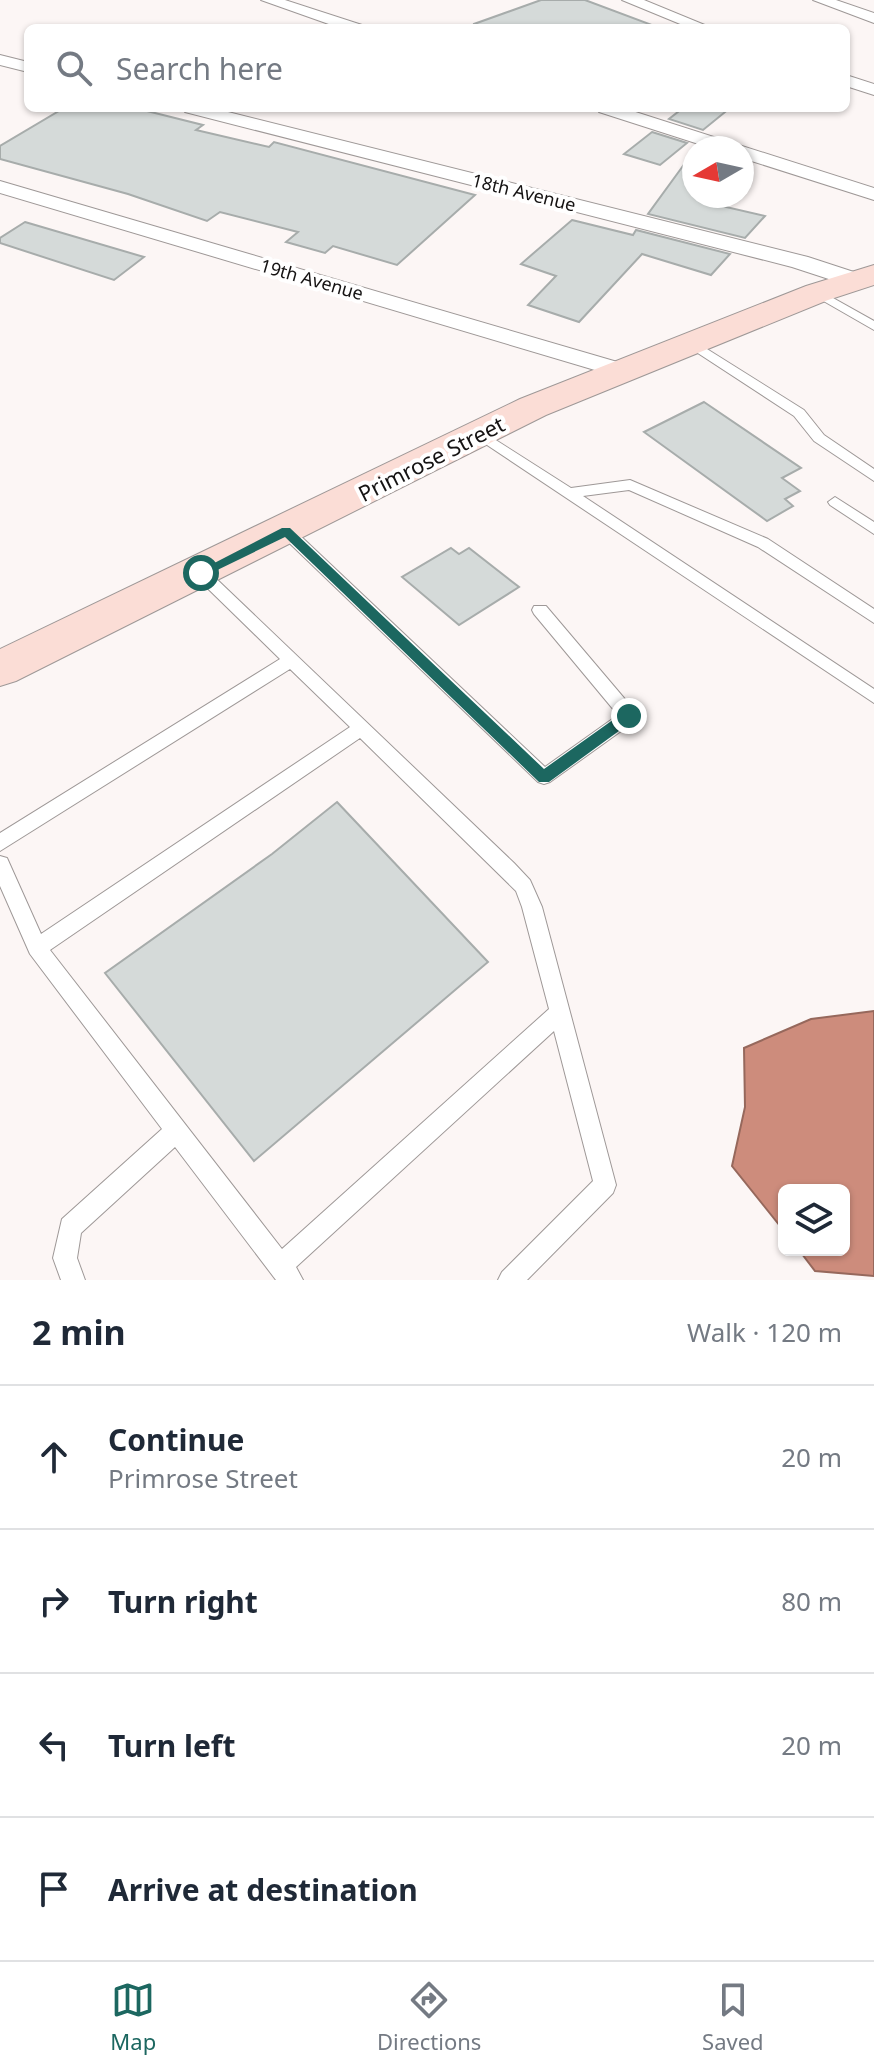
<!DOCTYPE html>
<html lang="en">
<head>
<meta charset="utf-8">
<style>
	:root { --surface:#fff; --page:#f6f6f7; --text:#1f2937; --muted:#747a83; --line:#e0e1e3; --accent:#1c6760 }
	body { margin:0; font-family:"Noto Sans",sans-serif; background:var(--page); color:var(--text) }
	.controls { position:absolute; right:24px; bottom:24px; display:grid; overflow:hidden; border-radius:12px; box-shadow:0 2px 6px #0004 }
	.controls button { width:72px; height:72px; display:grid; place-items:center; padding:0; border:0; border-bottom:2px solid var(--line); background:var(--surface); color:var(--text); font:40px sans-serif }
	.compass { position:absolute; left:682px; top:136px; width:72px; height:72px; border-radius:50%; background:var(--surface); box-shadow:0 2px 6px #0004; rotate:261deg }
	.stop { position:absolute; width:24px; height:24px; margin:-18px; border:6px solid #1c6760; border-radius:50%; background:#fff }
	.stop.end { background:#1c6760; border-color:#fff; box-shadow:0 2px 8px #0008 }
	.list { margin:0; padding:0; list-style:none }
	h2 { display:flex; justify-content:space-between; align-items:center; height:104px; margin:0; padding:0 32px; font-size:34px }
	h2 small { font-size:26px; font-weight:400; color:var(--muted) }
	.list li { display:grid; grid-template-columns:52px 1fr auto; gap:24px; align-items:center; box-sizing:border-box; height:144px; padding:0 32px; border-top:2px solid var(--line) }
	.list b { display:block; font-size:30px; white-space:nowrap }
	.list p { margin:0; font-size:26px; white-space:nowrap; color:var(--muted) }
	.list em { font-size:26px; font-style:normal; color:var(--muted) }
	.icon { flex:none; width:44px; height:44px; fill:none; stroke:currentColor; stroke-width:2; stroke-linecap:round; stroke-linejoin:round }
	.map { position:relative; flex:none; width:874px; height:1280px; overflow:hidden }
	.search { position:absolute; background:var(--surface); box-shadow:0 2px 6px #0004; left:24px; right:24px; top:24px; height:88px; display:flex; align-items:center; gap:20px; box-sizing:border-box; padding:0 28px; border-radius:12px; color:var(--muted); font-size:30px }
	.sheet { height:680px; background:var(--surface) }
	nav { display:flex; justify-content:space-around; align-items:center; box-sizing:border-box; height:112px; border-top:2px solid var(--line); background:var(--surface); font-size:22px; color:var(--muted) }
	nav a { display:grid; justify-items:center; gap:4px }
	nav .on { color:var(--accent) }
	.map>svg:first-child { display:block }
</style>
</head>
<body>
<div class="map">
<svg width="874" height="1280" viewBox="0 0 874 1280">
	<rect width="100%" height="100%" fill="#fcf6f5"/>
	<path fill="#cd8c7c" stroke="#96685c" stroke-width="2" d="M874,1011V1276L815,1271L799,1250H844V1190H784V1231L732,1166L745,1107L744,1048L811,1019Z"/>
	<path fill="#d5dad9" stroke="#a7acab" stroke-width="2" d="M541,0H585L652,25L651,28H475L474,24Z
		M64,108H135L203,125L196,130L269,147L274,142L475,195L397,265L333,246L325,253L286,242L298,232L220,212L207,221L128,194L0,159V146Z
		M683,108H730L703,130L669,119Z
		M652,132L687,143L660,165L624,154Z
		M688,159L694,160V196H722L713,204L765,216L745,238L648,214Z
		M572,220L633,235L636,230L730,254L711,275L642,254L579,322L528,305L556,276L521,264Z
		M25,222L144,257L114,280L0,243V238Z
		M704,402L801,468L782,478L800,491L785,499L793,506L767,521L644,432Z
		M451,548L459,554L469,548L519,587L459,625L402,577Z
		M337,802L488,962L254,1161L105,973L272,854Z"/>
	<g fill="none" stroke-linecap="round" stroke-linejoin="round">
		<g stroke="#9e9897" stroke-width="2">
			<path id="service" d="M817,289L874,321V330L813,295V291Z
				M691,339L804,410L824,435L874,469V481L814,441L794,416L687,346L685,343Z
				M480,430L571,488L630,480L768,539L874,609V623L758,547L629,490L583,496L874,689V703L475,437V431Z
				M835,497L874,522V534L830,505L828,502Z
				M286,526L291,527L545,767L618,715L534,614L532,610L534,606H546L635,711L637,716L635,721L550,782L544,784L538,782L281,535L279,531L281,527Z
				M201,568L206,569L514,863L530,880L542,907L616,1185L613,1193L527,1280H498L502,1272L593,1181L554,1031L296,1267L303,1280H276L175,1147L81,1233L77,1258L85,1280H61L53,1258L62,1219L162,1129L30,954L0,886V856L7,858L41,934L350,727L290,669L0,851V833L280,659L196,577L193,573ZM360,738L516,891L522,907L549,1009L282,1249L50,950Z"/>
		</g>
		<g stroke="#9e9897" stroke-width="2">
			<path id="minor" d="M261,0H285L362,25L364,28H340Z
				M622,0H644L712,28H690Z
				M813,0H836L874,13V23Z
				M0,55L28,62V72L0,65Z
				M846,75L874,84V95L846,86Z
				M182,108H212L808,257L863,275L866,280L863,285H847L792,267L185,112Z
				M596,108H623L874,188V200L742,158V148H711L599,112Z
				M0,181L631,366L635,371L631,376H615L0,193Z"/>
		</g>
		<g stroke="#9e9897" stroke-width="2">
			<path id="secondary" d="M874,265V285L828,300L546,415L16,681L0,686V649L520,399L806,286Z"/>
		</g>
		<use href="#service" fill="#fff" fill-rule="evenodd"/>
		<use href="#minor" fill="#fff" fill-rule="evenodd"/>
		<use href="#secondary" fill="#fbddd6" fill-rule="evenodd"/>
	</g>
	<path fill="#1c6760" d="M282,528H290L544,769L624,712H634V720L549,782H539L285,537L205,576H197L195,573Z"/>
	<g text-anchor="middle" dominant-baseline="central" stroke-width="8" stroke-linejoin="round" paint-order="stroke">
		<g font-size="18" fill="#151313" stroke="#fff">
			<text transform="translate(524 192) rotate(14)">18th Avenue</text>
			<text transform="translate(312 279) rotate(16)">19th Avenue</text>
		</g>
		<g font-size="22" fill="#151313" stroke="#fff">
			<text transform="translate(431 458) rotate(-27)">Primrose Street</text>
		</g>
	</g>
</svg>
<div class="controls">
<button><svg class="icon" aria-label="layers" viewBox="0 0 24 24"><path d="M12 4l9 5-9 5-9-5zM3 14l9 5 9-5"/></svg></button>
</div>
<svg class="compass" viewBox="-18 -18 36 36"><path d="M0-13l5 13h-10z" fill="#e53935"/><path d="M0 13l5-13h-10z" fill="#747a83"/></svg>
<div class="stop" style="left:201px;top:573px"></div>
<div class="stop end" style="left:629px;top:716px"></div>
<div class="search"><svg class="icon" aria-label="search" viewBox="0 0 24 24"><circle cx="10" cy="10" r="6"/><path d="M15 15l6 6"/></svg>Search here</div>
</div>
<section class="sheet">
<h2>2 min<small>Walk · 120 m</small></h2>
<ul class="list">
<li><svg class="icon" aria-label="ahead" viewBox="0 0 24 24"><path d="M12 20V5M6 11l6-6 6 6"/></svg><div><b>Continue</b><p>Primrose Street</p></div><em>20 m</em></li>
<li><svg class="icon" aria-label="right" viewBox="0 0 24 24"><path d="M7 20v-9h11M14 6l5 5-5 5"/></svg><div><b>Turn right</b></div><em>80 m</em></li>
<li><svg class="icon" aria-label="left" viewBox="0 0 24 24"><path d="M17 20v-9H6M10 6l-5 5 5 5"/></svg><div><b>Turn left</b></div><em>20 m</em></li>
<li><svg class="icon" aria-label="arrive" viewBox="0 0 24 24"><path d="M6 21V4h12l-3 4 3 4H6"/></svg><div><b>Arrive at destination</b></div></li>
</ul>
</section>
<nav>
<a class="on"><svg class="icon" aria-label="map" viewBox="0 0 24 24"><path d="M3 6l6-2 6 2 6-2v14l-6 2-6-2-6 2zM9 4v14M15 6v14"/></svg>Map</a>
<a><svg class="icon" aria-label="directions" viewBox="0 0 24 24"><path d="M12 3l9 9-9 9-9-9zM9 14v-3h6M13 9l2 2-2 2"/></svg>Directions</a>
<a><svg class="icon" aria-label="saved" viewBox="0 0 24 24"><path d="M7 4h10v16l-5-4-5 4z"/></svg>Saved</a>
</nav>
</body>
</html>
